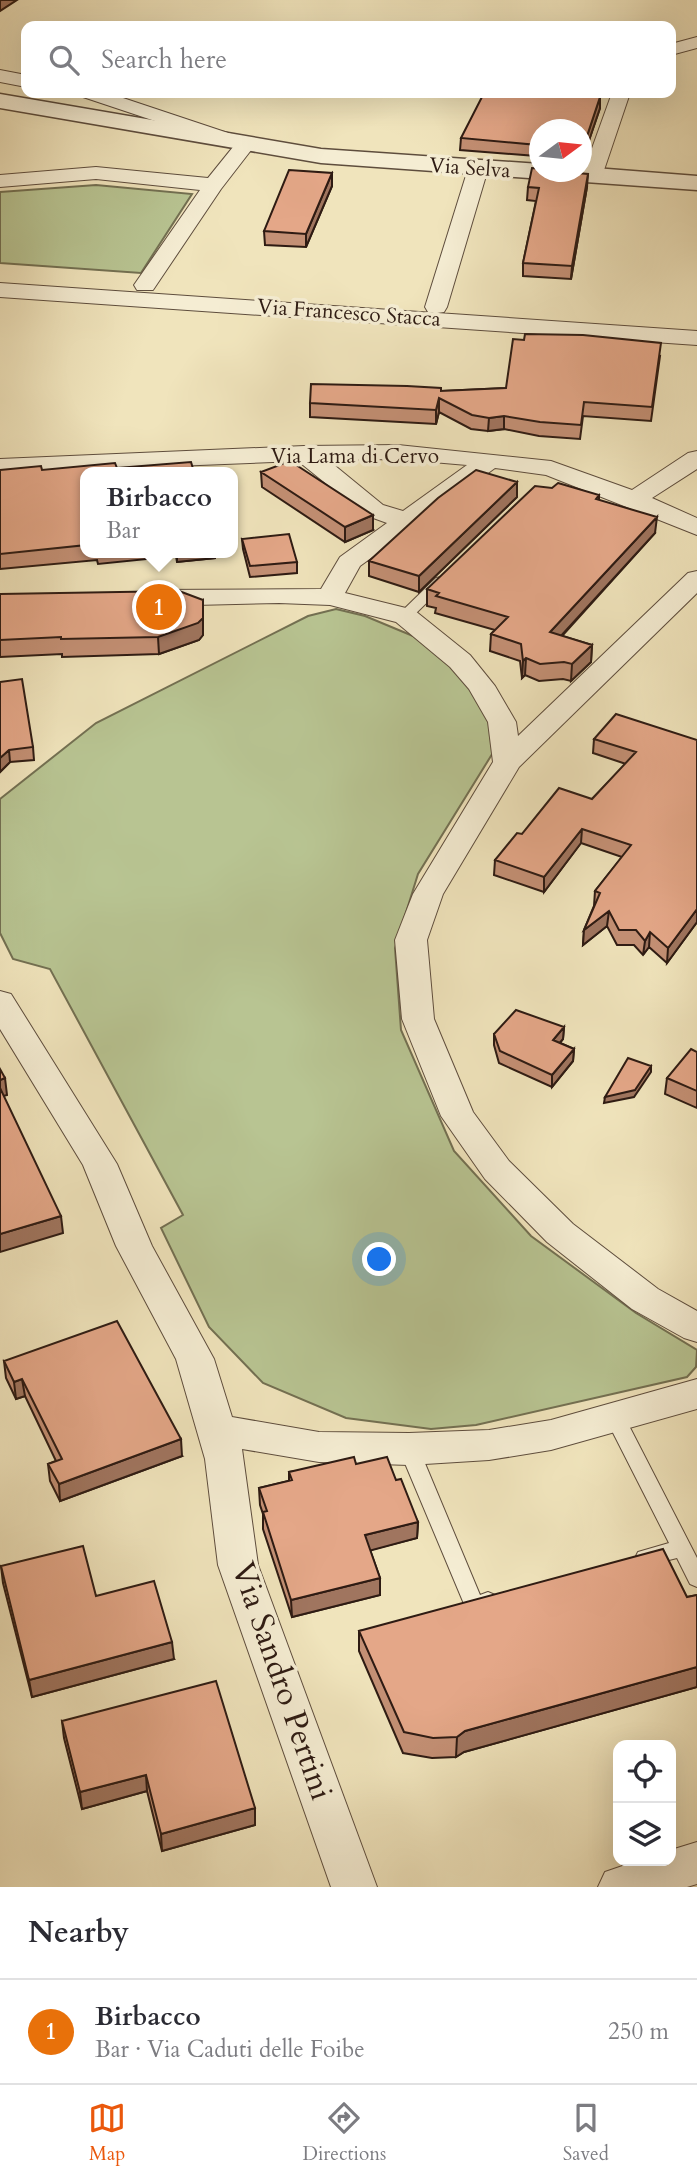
<!DOCTYPE html>
<html lang="en">
<head>
<meta charset="utf-8">
<style>
	:root { --surface:#fff; --page:#f2f2f3; --text:#2b2b33; --muted:#7c7c81; --line:#e1e1e2; --accent:#ea580c }
	body { margin:0; font-family:Cardo,serif; background:var(--page); color:var(--text) }
	.controls { position:absolute; right:21px; bottom:21px; display:grid; overflow:hidden; border-radius:14px; box-shadow:0 7px 28px #0002 }
	.controls button { width:63px; height:63px; display:grid; place-items:center; padding:0; border:0; border-bottom:2px solid var(--line); background:var(--surface); color:var(--text); font:35px sans-serif }
	.compass { position:absolute; left:529px; top:119px; width:63px; height:63px; border-radius:50%; background:var(--surface); box-shadow:0 7px 28px #0002; rotate:75deg }
	.you { position:absolute; left:380px; top:1260px; width:24px; height:24px; margin:-18px; border:5px solid #fff; border-radius:50%; background:#1a73e8; box-shadow:0 0 0 10px #1a73e833 }
	.badge { display:grid; place-items:center; width:46px; height:46px; border-radius:50%; background:var(--accent); color:#fff; font-size:23px; font-weight:700 }
	.pin { position:absolute; translate:-50% -50%; border:4px solid #fff; box-shadow:0 2px 7px #0006 }
	.popup { position:absolute; left:80px; top:467px; width:158px; height:91px; box-sizing:border-box; display:grid; place-content:center; border-radius:14px; background:var(--surface); filter:drop-shadow(0 2px 5px #0005); font-size:23px; white-space:nowrap; color:var(--muted) }
	.popup b { font-size:26px; color:var(--text) }
	.popup::after { content:''; position:absolute; left:50%; top:100%; margin-left:-14px; border:14px solid transparent; border-top-color:var(--surface) }
	.list { margin:0; padding:0; list-style:none }
	h2 { display:flex; justify-content:space-between; align-items:center; height:91px; margin:0; padding:0 28px; font-size:30px }
	h2 small { font-size:23px; font-weight:400; color:var(--muted) }
	.list li { display:grid; grid-template-columns:46px 1fr auto; gap:21px; align-items:center; box-sizing:border-box; height:105px; padding:0 28px; border-top:2px solid var(--line) }
	.list b { display:block; font-size:26px; white-space:nowrap }
	.list p { margin:0; font-size:23px; white-space:nowrap; color:var(--muted) }
	.list em { font-size:23px; font-style:normal; color:var(--muted) }
	.icon { flex:none; width:38px; height:38px; fill:none; stroke:currentColor; stroke-width:2; stroke-linecap:round; stroke-linejoin:round }
	.map { position:relative; flex:none; width:697px; height:1887px; overflow:hidden }
	.search { position:absolute; background:var(--surface); box-shadow:0 7px 28px #0002; left:21px; right:21px; top:21px; height:77px; display:flex; align-items:center; gap:18px; box-sizing:border-box; padding:0 24px; border-radius:14px; color:var(--muted); font-size:26px }
	.sheet { height:196px; background:var(--surface) }
	nav { display:flex; justify-content:space-around; align-items:center; box-sizing:border-box; height:98px; border-top:2px solid var(--line); background:var(--surface); font-size:19px; color:var(--muted) }
	nav a { display:grid; justify-items:center; gap:4px }
	nav .on { color:var(--accent) }
	.map>svg:first-child { display:block }
</style>
</head>
<body>
<div class="map">
<svg width="697" height="1887" viewBox="0 0 697 1887">
	<rect width="100%" height="100%" fill="#f0e4bc"/>
	<filter id="stains"><feTurbulence type="fractalNoise" baseFrequency=".00286" numOctaves="4"/><feColorMatrix values="0 0 0 0 .2 0 0 0 0 .09 0 0 0 0 .02 0 0 0 .5 -.17"/></filter>
	<radialGradient id="worn" r=".72"><stop offset=".6" stop-color="#630" stop-opacity="0"/><stop offset="1" stop-color="#630" stop-opacity=".3"/></radialGradient>
	<path fill="#b8c492" stroke="#737052" stroke-width="2" d="M96,185L192,194L141,273L0,263V192Z
		M336,609L365,616L413,636L441,652L487,710L494,751L418,874L395,948L401,1030L454,1151L531,1236L636,1313L697,1350L696,1367L687,1377L476,1425L431,1429L346,1418L263,1383L209,1327L161,1228L183,1215L50,969L13,959L0,933V799L96,723L308,616Z"/>
	<g fill="none" stroke-linecap="round" stroke-linejoin="round">
		<g stroke="#5e4d3d" stroke-width="2">
			<path id="service" d="M441,577L446,578V584L410,619H400V613L436,578Z
				M616,1411L623,1414L697,1558V1587L690,1584L677,1558L645,1566L638,1564L635,1558L638,1552L669,1543L606,1419L609,1414Z
				M409,1441L416,1444L419,1449L480,1595L488,1592L495,1595L498,1601L495,1607L474,1614L467,1611L399,1449L402,1444Z"/>
		</g>
		<g stroke="#5e4d3d" stroke-width="2">
			<path id="minor" d="M697,37V48L671,55V44Z
				M0,70L26,75V87L0,82Z
				M81,93H108L252,141L255,145L221,189L153,290H137L134,285L200,190L96,179L0,187V175L96,167L208,178L233,147L83,97Z
				M612,93H630L602,176L599,180H585L582,176Z
				M478,163L485,165L488,169L447,307L444,312L437,313L697,331V345L0,297V283L434,313L428,312L425,307L468,169L471,165Z
				M398,445L551,461L632,490L688,453L697,451V469L652,498L697,518V535L546,475L495,468L360,566L345,593L414,610L470,655L495,686L516,722L518,736L688,573L697,571V593L519,767L443,894L427,940L434,1019L473,1112L509,1161L573,1224L658,1289L697,1311V1342L684,1338L632,1309L547,1242L485,1179L441,1116L402,1019L395,940L413,894L493,762L488,722L469,689L450,667L396,622L330,605L279,603L154,606L145,604L141,598L145,592L154,590L321,589L340,557L387,523L365,515L298,461L0,473V459L304,446ZM398,459L467,465L403,511L383,505L328,460Z
				M0,991L11,994L117,1164L152,1246L214,1359L232,1417L319,1432L409,1433L489,1430L551,1420L697,1379V1409L551,1450L489,1460L409,1465L319,1462L242,1449L258,1565L377,1887H331L218,1565L205,1459L176,1359L116,1246L83,1165L0,1029Z
				M697,1842V1884L687,1887H598L605,1872L637,1861H671V1850Z"/>
		</g>
		<g stroke="#5e4d3d" stroke-width="3">
			<path id="tertiary" d="M0,94L321,149L540,164V172H582V167L697,176V190L321,163L0,108Z"/>
		</g>
		<use href="#service" fill="#f5edd3" fill-rule="evenodd"/>
		<use href="#minor" fill="#f5edd3" fill-rule="evenodd"/>
		<use href="#tertiary" fill="#f5edd3" fill-rule="evenodd"/>
	</g>
	<path fill="#c49075" stroke="#2e1b13" stroke-width="2" d="M600,97V108L582,161V130H540V162L536,161V156L460,150L461,138Z
		M332,173V186L306,247L265,245L264,231Z
		M528,187H587L571,279L523,276V263L536,201L527,200Z
		M660,356L651,421L583,416L580,439L539,436L504,429L488,431L471,429L439,412L436,424L310,417V403L441,388V391L506,388Z
		M0,470L86,472V553H215V558L177,562L176,556L98,564L97,560L0,569Z
		M261,472L373,530L345,542L262,487Z
		M599,495V500L655,533L562,636L592,645L591,662L571,681L563,679L539,681L525,675L522,678L520,661L490,651L491,634L495,630L435,613L436,608L427,606V589Z
		M517,497L419,592L369,576V561Z
		M242,539L297,562V573L250,577L243,549Z
		M0,594L203,600V635L199,640L159,654L62,657V654L0,657Z
		M0,682L33,747L34,760L10,762L0,772Z
		M594,739L697,740V922L667,963L649,947L643,955L634,945H617L607,926L583,945L584,930L594,906L595,891L622,857L581,843L544,892L494,875L495,860L522,834L592,799L626,764L593,753Z
		M564,1027L563,1039L560,1043L574,1049L573,1061L552,1087L499,1063L494,1045V1034Z
		M697,1052V1108L665,1094L667,1078Z
		M4,1361L182,1456L60,1501L50,1481L48,1464L56,1461L25,1396L16,1399L6,1378Z
		M356,1464L396,1480L418,1522L417,1538L370,1550L380,1578V1595L292,1617L263,1529V1514L260,1505L259,1488L289,1481V1472Z
		M1,1566L96,1596L174,1659L32,1697L3,1583Z
		M697,1595V1687L464,1752L456,1757L432,1758L403,1753L359,1651V1631L687,1597Z
		M62,1721L255,1808V1825L162,1851L147,1791L82,1809L64,1738Z"/>
	<path fill="#a0755f" stroke="#2e1b13" stroke-width="2" d="M1,0H17L0,11V1Z
		M600,97V108L582,161V151Z
		M332,173V186L306,247V234Z
		M588,174L587,187L571,279L572,266Z
		M439,398V412L436,424V410Z
		M504,416V429L488,431L489,418Z
		M517,482V497L419,592V576Z
		M373,515V530L345,542V527Z
		M657,517L655,533L549,649L550,632Z
		M177,553H215V558L177,562Z
		M203,600V635L199,640L159,654L158,637Z
		M592,645L591,662L571,681L572,664Z
		M526,658L525,675L522,678L523,661Z
		M9,750L10,762L0,772V758Z
		M582,829L581,843L544,892V877Z
		M697,909V922L667,963L668,948Z
		M609,911L607,926L583,945L584,930Z
		M650,932L649,947L643,955L645,941Z
		M564,1027L563,1039L552,1052L553,1040Z
		M574,1049L573,1061L552,1087V1075Z
		M651,1066V1072L634,1097L604,1103L605,1097Z
		M5,1078L7,1095L0,1097V1080Z
		M61,1216L63,1233L0,1252V1234Z
		M22,1379L25,1396L16,1399L14,1382Z
		M181,1439L182,1456L60,1501L59,1484Z
		M418,1522L417,1538L365,1552V1535Z
		M380,1578V1595L292,1617L291,1600Z
		M172,1642L174,1659L32,1697L29,1680Z
		M697,1667V1687L464,1752L456,1757L457,1737L465,1731Z
		M146,1775L147,1791L82,1809L80,1792Z
		M255,1808V1825L162,1851L161,1834Z"/>
	<path fill="#e4a788" stroke="#2e1b13" stroke-width="2" d="M484,93H551L600,97L582,151V130H540V150L536,149L537,145L461,138Z
		M532,168L540,169V172H565L588,174L572,266L523,263L539,188L528,187Z
		M289,170L332,173L306,234L264,231Z
		M525,334L583,335L661,343L652,407L584,402L581,425L540,422L504,416L489,418L472,415L439,398L436,410L310,403L311,384L407,386L441,388V391L506,388L513,339L524,340Z
		M290,461L373,515L345,527L261,472Z
		M191,462L194,472H86V545L0,554V470L41,466L42,470L115,463L117,468Z
		M476,470L517,482L419,576L369,561L438,498Z
		M558,483L599,495L596,499L657,517L550,632L592,645L572,664L564,662L540,664L526,658L523,661L521,644L491,634L508,617L436,596L439,593L427,589L535,486L552,488Z
		M289,534L297,562L250,566L242,539Z
		M179,591L203,600V618L198,623L158,637L61,639V637L0,640V594Z
		M22,679L33,747L9,750L0,758V682Z
		M616,714L697,740V909L668,948L650,932L645,941L636,930H619L609,911L584,930L600,893L595,891L631,845L582,829L544,877L495,860L517,833L522,834L559,788L592,799L636,752L594,739Z
		M516,1010L564,1027L553,1040L574,1049L552,1075L500,1051L494,1034Z
		M691,1049L697,1052V1091L667,1078Z
		M628,1058L651,1066L635,1090L605,1097Z
		M0,1069L5,1078L0,1080Z
		M0,1088L61,1216L0,1234Z
		M117,1321L181,1439L59,1484L48,1464L62,1459L22,1379L14,1382L4,1361Z
		M354,1457L356,1464L387,1457L396,1480L401,1479L418,1522L365,1535L380,1578L291,1600L263,1512L267,1511L259,1488L292,1480L289,1472Z
		M83,1546L96,1596L154,1581L172,1642L29,1680L1,1566Z
		M663,1549L687,1597L697,1595V1667L465,1731L457,1737L433,1738L404,1732L359,1631Z
		M216,1681L255,1808L161,1834L146,1775L80,1792L62,1721Z"/>
	<g text-anchor="middle" dominant-baseline="central" stroke-width="7" stroke-linejoin="round" paint-order="stroke">
		<g font-size="21" fill="#2e1b13" stroke="#f5edd3">
			<text transform="translate(470 168) rotate(4)">Via Selva</text>
			<text transform="translate(349 313) rotate(4)">Via Francesco Stacca</text>
			<text x="355" y="456">Via Lama di Cervo</text>
		</g>
		<g font-size="32" fill="#2e1b13" stroke="#f5edd3">
			<text transform="translate(282 1681) rotate(71)">Via Sandro Pertini</text>
		</g>
	</g>
	<rect width="100%" height="100%" filter="url(#stains)"/>
	<rect width="100%" height="100%" fill="url(#worn)"/>
</svg>
<div class="controls">
<button><svg class="icon" aria-label="locate" viewBox="0 0 24 24"><circle cx="12" cy="12" r="6"/><path d="M12 2v4M12 18v4M2 12h4M18 12h4"/></svg></button>
<button><svg class="icon" aria-label="layers" viewBox="0 0 24 24"><path d="M12 4l9 5-9 5-9-5zM3 14l9 5 9-5"/></svg></button>
</div>
<svg class="compass" viewBox="-18 -18 36 36"><path d="M0-13l5 13h-10z" fill="#e53935"/><path d="M0 13l5-13h-10z" fill="#7c7c81"/></svg>
<div class="you"></div>
<div class="pin badge" style="left:159px;top:607px;background:#e8710a">1</div>
<div class="popup"><b>Birbacco</b>Bar</div>
<div class="search"><svg class="icon" aria-label="search" viewBox="0 0 24 24"><circle cx="10" cy="10" r="6"/><path d="M15 15l6 6"/></svg>Search here</div>
</div>
<section class="sheet">
<h2>Nearby<small></small></h2>
<ul class="list">
<li><span class="badge" style="background:#e8710a">1</span><div><b>Birbacco</b><p>Bar · Via Caduti delle Foibe</p></div><em>250 m</em></li>
</ul>
</section>
<nav>
<a class="on"><svg class="icon" aria-label="map" viewBox="0 0 24 24"><path d="M3 6l6-2 6 2 6-2v14l-6 2-6-2-6 2zM9 4v14M15 6v14"/></svg>Map</a>
<a><svg class="icon" aria-label="directions" viewBox="0 0 24 24"><path d="M12 3l9 9-9 9-9-9zM9 14v-3h6M13 9l2 2-2 2"/></svg>Directions</a>
<a><svg class="icon" aria-label="saved" viewBox="0 0 24 24"><path d="M7 4h10v16l-5-4-5 4z"/></svg>Saved</a>
</nav>
</body>
</html>
